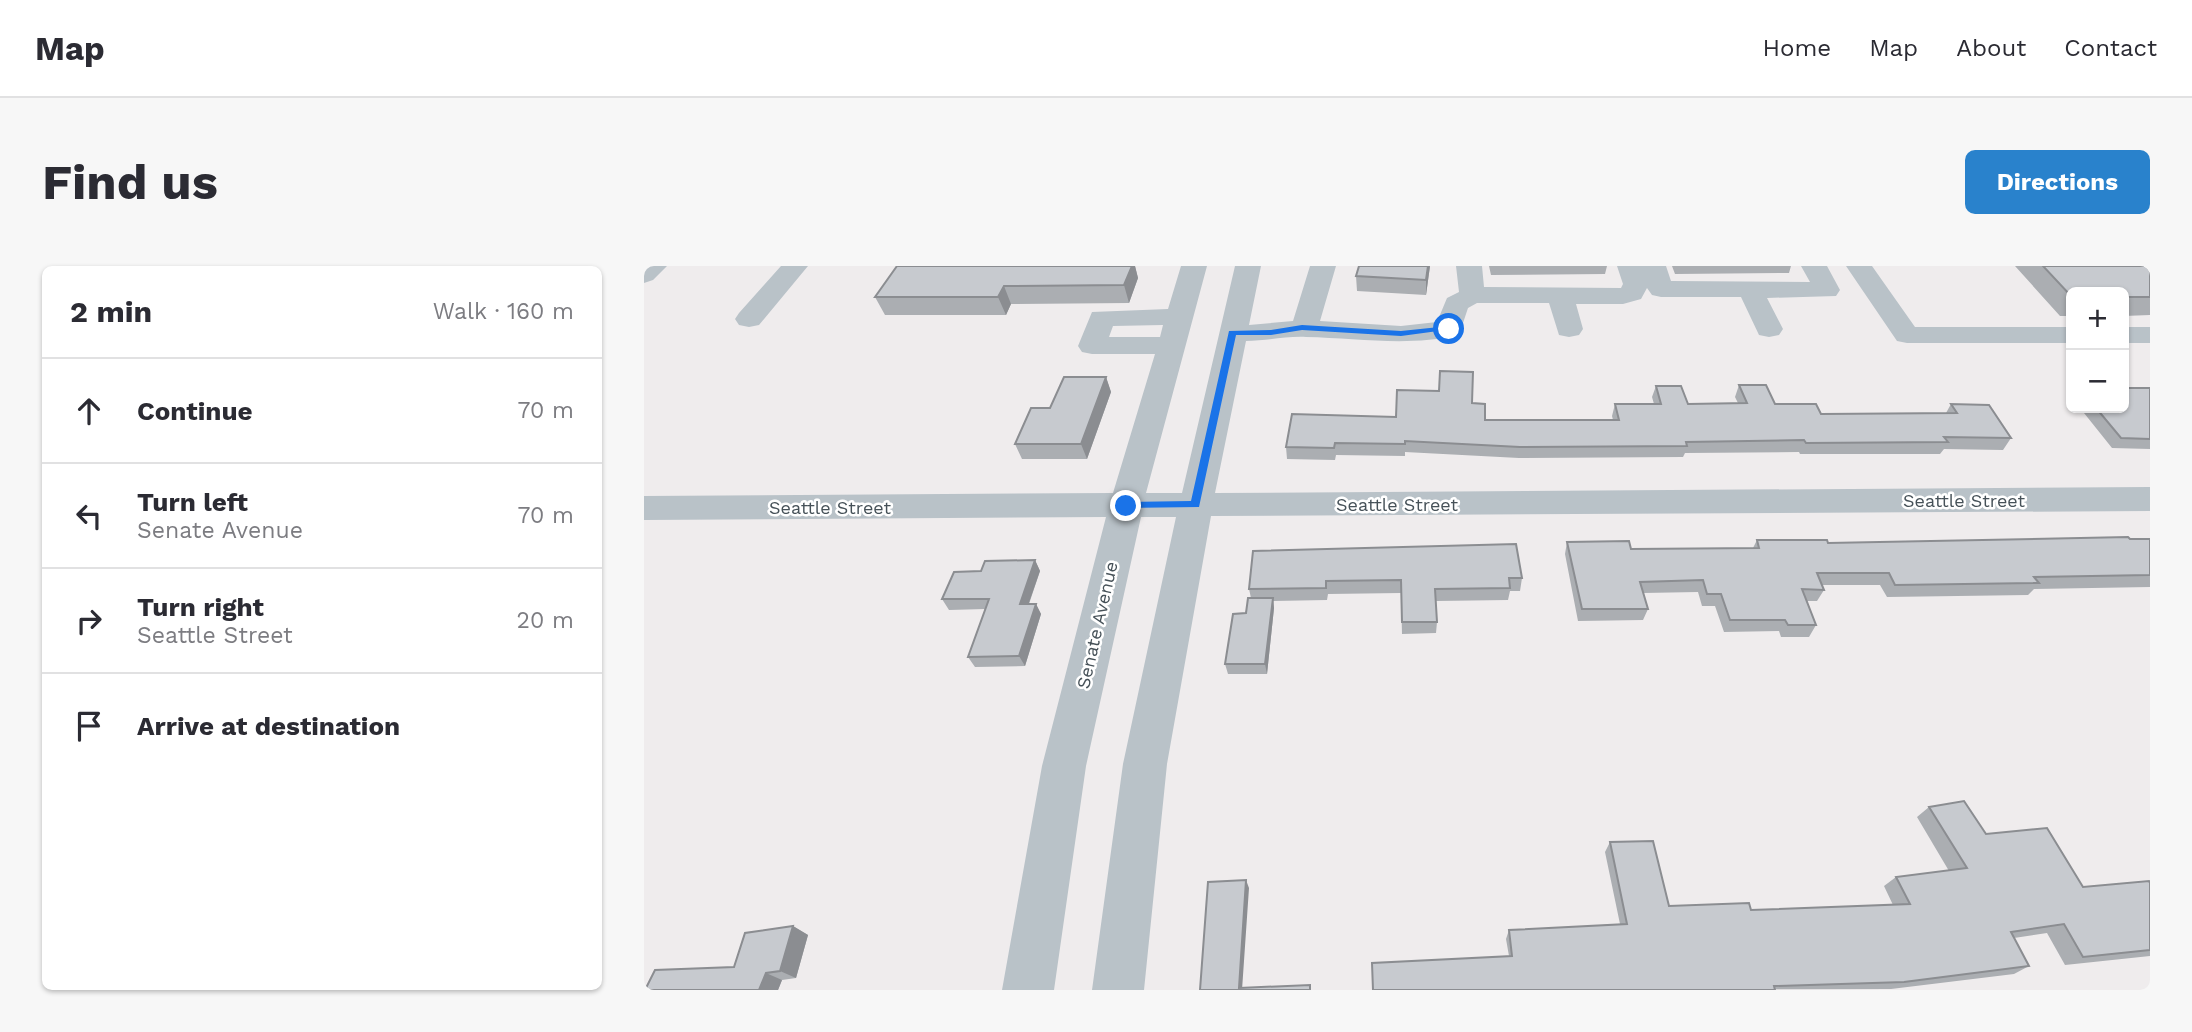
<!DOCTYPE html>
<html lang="en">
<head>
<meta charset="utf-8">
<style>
	:root { --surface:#fff; --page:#f7f7f7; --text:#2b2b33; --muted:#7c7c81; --line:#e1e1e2; --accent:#2982cc }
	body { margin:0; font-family:"Work Sans",sans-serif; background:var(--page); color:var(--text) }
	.controls { position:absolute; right:21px; top:21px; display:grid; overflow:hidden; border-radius:10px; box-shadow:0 2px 5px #0004 }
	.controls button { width:63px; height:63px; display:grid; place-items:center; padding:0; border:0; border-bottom:2px solid var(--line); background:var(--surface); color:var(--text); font:35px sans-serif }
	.stop { position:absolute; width:21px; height:21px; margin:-16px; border:5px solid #1a73e8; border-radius:50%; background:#fff }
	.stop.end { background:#1a73e8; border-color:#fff; box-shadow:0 2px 7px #0008 }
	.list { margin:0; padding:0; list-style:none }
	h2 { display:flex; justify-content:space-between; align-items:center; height:91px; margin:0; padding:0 28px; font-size:30px }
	h2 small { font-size:23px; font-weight:400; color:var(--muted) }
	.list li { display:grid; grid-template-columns:46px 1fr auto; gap:21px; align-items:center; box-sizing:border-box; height:105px; padding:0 28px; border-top:2px solid var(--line) }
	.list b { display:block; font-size:26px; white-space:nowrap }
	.list p { margin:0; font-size:23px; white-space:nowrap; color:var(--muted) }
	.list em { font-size:23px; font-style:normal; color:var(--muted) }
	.icon { flex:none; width:38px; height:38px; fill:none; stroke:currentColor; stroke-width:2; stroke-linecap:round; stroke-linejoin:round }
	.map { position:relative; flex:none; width:1506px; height:724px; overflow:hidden; border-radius:10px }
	header { display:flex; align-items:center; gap:42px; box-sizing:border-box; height:98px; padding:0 35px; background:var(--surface); border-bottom:2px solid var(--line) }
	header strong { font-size:33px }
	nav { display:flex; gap:38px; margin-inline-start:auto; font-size:24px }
	.intro { display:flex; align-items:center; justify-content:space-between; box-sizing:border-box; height:168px; padding:0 42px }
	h1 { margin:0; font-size:49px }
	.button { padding:18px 32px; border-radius:10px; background:var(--accent); color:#fff; font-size:24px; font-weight:700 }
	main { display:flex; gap:42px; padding:0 42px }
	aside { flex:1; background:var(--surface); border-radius:10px; box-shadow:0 2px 5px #0004 }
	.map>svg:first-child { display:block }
</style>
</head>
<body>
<header>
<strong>Map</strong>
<nav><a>Home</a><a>Map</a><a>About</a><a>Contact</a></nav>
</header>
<div class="intro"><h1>Find us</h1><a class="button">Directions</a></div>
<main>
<aside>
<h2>2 min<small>Walk · 160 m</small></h2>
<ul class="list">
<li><svg class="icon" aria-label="ahead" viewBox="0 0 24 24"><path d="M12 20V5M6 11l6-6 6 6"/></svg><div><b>Continue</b></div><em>70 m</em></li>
<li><svg class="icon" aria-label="left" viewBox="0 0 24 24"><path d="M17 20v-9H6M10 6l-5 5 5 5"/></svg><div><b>Turn left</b><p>Senate Avenue</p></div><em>70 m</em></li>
<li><svg class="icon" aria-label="right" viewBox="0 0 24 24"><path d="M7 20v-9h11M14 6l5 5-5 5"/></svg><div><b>Turn right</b><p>Seattle Street</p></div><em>20 m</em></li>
<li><svg class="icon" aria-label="arrive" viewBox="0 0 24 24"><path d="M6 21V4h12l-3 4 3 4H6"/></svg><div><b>Arrive at destination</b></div></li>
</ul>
</aside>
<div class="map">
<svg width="1506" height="724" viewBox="0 0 1506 724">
	<rect width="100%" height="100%" fill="#efeced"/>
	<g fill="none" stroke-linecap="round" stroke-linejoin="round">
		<path fill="#b9c2c8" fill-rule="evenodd" d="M0,0H23L9,14L0,17Z
			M137,0H164L115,59L105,61L95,59L91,53L95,47Z
			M537,0H563L502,227H538L591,0H617L605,59L649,55L666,0H692L676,55L757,60L793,56L803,32L815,26L812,0H838L840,21L977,22L979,18L973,0H1022L1027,15L1166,16L1157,0H1183L1196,24L1192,30L1123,32L1139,63L1135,69L1125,71L1115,69L1097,31H1017L1008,29L1003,22L997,33L979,38H932L939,63L935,69L925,71L915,69L905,37H833L824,42L815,69C764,81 713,72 662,71C642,70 622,75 602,75L571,227L1506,221V245L567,250L523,498L500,724H448L479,498L532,251H497L442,500L410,724H358L398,500L462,251L0,254V230L469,227L511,88H448L438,86L434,80L448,46L524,43ZM519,59L516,71H465L469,60Z
			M1202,0H1228L1271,61H1427V77H1263L1253,75Z
			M1480,61H1506V77H1480Z"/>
	</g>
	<path fill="#abaeb2" d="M253,0H491L494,12L485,37L367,38L362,49H241L231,31Z
		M786,0L782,29L713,25L712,10Z
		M845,0H963L961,8L847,9Z
		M1028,0H1147L1145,7L1031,8Z
		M1371,0H1506V49L1480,50V26H1427V50H1416Z
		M462,111L467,126L443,193H378L371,178L406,142Z
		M1095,119L1131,138L1177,148L1302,147L1307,138L1367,172L1359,184L1300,183L1296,188H1156L1155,186L1041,187L1039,191L875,192L761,186V190L692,189L691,194L643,193L642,181L752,151L828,137L841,154H969L968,150L971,138H1010L1008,131L1012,120L1044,138L1094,137L1091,131Z
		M1506,122V183L1468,182L1436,142H1480Z
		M1506,273V321L1390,323L1384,329L1243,331L1236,319H1178L1180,324L1173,335H1163L1172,359L1165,371H1137L1135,365L1080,366L1071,340H1058L1054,326L999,327L1004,343L999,354L934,355L921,288L923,276L987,283L1109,282L1113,274L1184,277Z
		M609,285L878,312L876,325H866L864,334L792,335L793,356L792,367L758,368L757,327L684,328L683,334L629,335L630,342L623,408H584L581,398L607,332L605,323Z
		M391,294L396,305L385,338H392L397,348L381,400L331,401L324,391L341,343L305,344L298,333L337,305Z
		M1285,541L1342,568L1439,621L1506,617V690L1421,699L1403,667L1370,672L1385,700L1370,708L1247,723L729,724L865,690L862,673L865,664L976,658L961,586L966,576L1025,640L1107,644L1249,639L1240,620L1252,611L1305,605L1273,551Z
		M149,660L164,669L152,712L138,714L134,724H1L90,701Z"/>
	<path fill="#8b8d91" d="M488,0H491L494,12L485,37L480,19Z
		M784,0H786L782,29V14Z
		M360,20L367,38L362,49L354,31Z
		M462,111L467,126L443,193L437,178Z
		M391,294L396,305L381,348L376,338Z
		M629,332L630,342L623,408L621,398Z
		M392,338L397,348L381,400L375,390Z
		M602,614L605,622L598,724L595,722Z
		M149,660L164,669L152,712L136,705Z
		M122,707L138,714L134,724H115Z"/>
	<path fill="#c7cacf" stroke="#8b8d91" stroke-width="2" d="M253,0H488L480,19L360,20L354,31H231Z
		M715,0H784L782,14L712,10Z
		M1399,0H1506V31H1480V26H1427V30Z
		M796,105L829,106L828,137L841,138V154H975L971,138H1017L1012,120H1037L1044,138L1103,137L1095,119H1122L1131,138H1172L1177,148L1313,147L1307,138L1345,139L1367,172L1300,171L1304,176L1162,177L1160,174L1042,176L1043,180L876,181L761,175V178L691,177L690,182L642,181L648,148L752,151L753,124L795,125Z
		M420,111H462L437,178H371L387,142H406Z
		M1480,122H1506V173L1477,172L1452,142H1480Z
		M1484,271L1486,273H1506V309L1390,311L1395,317L1251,319L1245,307H1173L1180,324L1158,323L1172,359H1144L1141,354H1086L1077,328H1063L1059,314L996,316L1004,343H938L923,276L985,275L987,283L1115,282L1113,274H1183L1184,277Z
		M872,278L878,312H865L866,322L791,323L793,356H758L757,314L682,315V322L605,323L609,285Z
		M391,294L376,338H392L375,390L324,391L345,333H298L310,306L337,305L341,295Z
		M604,332H629L621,398H581L589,348L602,347Z
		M1320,535L1342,568L1403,562L1439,621L1505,615L1506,617V684L1439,691L1420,658L1367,666L1385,700L1260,716L1130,720L1131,724H729L728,697L868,690L865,664L983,658L966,576L1009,575L1025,640L1105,637L1107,644L1266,638L1252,611L1323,602L1285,541Z
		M602,614L595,722L666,719V724H556L564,616Z
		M149,660L136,705L122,707L115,724H1L11,704L90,701L101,667Z"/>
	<path fill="#1a73e8" d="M658,59L757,65L805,60L809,63L757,70L658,64L627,69H592L555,241L478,242V237L482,236L547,235L585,65L627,64Z"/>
	<g text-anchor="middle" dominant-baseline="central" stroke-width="5" stroke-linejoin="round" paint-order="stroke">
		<g font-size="18" fill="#465158" stroke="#fff">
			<text x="1320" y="234">Seattle Street</text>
			<text x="753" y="238">Seattle Street</text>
			<text x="186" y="241">Seattle Street</text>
			<text transform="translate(453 359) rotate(-77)">Senate Avenue</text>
		</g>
	</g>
</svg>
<div class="controls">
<button>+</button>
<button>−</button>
</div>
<div class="stop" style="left:805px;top:63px"></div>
<div class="stop end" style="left:482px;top:240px"></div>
</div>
</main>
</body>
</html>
